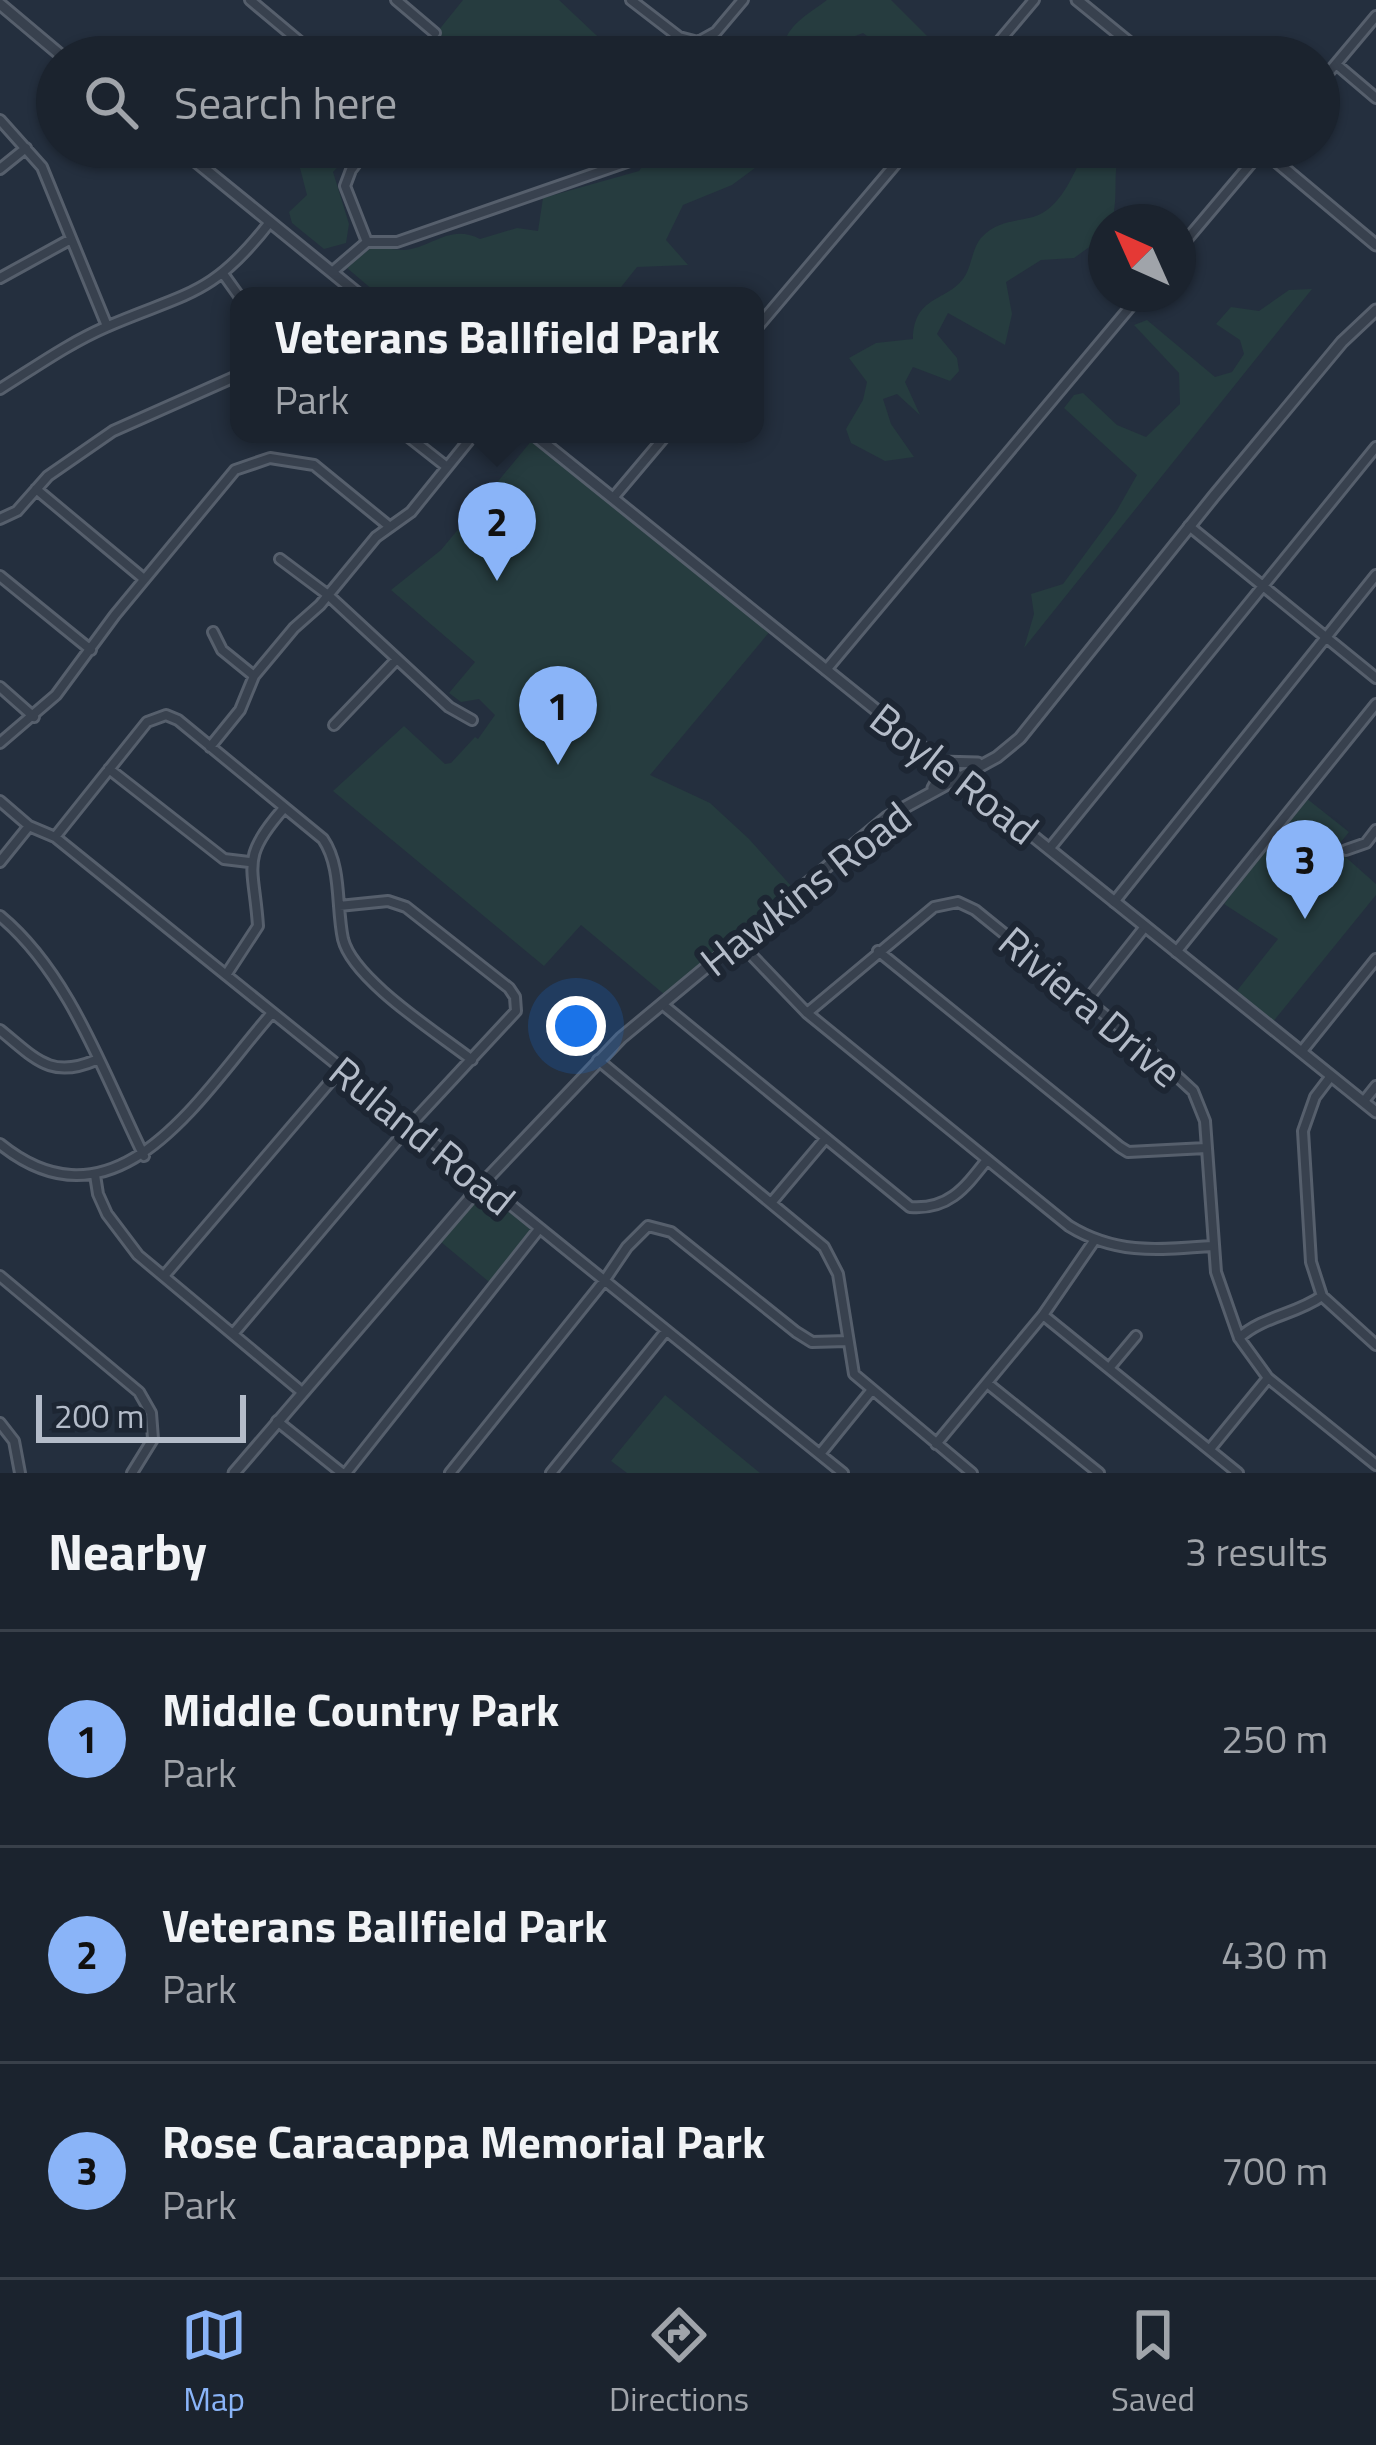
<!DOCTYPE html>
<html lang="en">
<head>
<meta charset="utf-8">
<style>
	:root { --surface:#1b232e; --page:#242b36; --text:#f1f3f6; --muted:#a0a4aa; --line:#39404a; --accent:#8ab4f8 }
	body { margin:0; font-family:"Titillium Web",sans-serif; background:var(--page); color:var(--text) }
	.compass { position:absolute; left:1088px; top:204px; width:108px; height:108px; border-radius:50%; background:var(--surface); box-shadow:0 3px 9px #0004; rotate:315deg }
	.scale { position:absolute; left:36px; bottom:30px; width:210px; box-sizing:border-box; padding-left:12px; border:6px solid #b4bcc9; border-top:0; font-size:33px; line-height:42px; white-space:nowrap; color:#b4bcc9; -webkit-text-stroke:9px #1d2633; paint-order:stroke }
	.you { position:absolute; left:576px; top:1026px; width:42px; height:42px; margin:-30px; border:9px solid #fff; border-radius:50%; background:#1a73e8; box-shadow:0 0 0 18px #1a73e833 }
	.badge { display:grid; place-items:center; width:78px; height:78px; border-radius:50%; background:var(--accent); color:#111; font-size:39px; font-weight:700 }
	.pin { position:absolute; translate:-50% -99px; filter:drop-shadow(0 3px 6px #0008) }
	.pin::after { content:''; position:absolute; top:63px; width:42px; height:36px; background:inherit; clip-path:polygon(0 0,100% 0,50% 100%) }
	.popup { position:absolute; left:230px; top:287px; width:534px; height:156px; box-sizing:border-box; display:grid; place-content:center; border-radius:24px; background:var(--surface); filter:drop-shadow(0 3px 9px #0005); font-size:39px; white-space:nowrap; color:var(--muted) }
	.popup b { font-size:45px; color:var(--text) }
	.popup::after { content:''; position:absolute; left:50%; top:100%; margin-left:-24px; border:24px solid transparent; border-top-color:var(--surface) }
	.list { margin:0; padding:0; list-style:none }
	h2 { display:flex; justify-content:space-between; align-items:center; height:156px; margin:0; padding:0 48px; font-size:51px }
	h2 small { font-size:39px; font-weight:400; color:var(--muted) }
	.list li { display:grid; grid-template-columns:78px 1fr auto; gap:36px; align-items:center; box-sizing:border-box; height:216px; padding:0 48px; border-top:3px solid var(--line) }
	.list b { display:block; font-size:45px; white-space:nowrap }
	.list p { margin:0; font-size:39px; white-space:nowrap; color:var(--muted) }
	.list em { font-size:39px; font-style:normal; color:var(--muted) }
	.icon { flex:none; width:66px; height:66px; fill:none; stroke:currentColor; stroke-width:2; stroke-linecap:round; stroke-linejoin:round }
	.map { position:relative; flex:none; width:1376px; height:1473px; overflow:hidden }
	.search { position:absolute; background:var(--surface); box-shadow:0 3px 9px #0004; left:36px; right:36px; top:36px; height:132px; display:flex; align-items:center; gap:30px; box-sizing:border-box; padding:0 42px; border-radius:66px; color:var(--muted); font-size:45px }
	.sheet { height:804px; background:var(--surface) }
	nav { display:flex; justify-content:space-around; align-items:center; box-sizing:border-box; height:168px; border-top:3px solid var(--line); background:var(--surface); font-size:33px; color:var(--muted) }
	nav a { display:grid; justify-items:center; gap:6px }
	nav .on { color:var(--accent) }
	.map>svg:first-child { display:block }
</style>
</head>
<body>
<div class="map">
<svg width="1376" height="1473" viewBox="0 0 1376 1473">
	<rect width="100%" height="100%" fill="#242f3e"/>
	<path fill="#263c3f" d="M463,0H559L613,51L551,57H417Z
		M827,0H891L927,36L913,57H896L863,33L845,40L841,57H781C784,25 805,17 827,0Z
		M357,147L333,172L349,224L346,243L324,249L292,223L289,212L307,195L300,168L275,148Z
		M656,147H743L759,165L732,185L683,205L666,240L688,265L637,267L614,296H380L347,268L373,246C382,247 394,250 403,250C433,248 449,223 480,239L517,228L538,231L543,198L639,171Z
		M1081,147H1120C1112,174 1119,194 1112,222H1106V235L1074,258L1041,260L1006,282L1012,314L1005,345L948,313L937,334L957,358L959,371L950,381L913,367L905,382L920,415L897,394L883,399L891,424L914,457L885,461L851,443L846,429L863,400L867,382L849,358L876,343L913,339C914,296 945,302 963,279C972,267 972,247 982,237C997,221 1014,222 1033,217C1060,209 1072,177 1084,153Z
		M1312,289L1024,648L1034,614L1031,594L1063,584L1116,512L1137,475L1064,408L1074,395L1083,393L1117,425L1146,437L1180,404L1179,373L1134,325L1147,320L1215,377L1232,372L1244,354L1240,340L1216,324L1231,307L1259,311L1289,290Z
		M533,439L771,630L650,775L710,803L749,839L792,887L665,995L581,925L544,966L333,791L404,726L445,764L451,763L475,737L478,739L495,715L479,699L461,702L449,693L475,662L391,590L441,550Z
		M1306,798L1349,832L1341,842V853L1376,884V895L1272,1023L1236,992L1278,939L1224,904Z
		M483,1183L539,1229L494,1286L435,1237Z
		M665,1395L760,1473H627L611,1461Z"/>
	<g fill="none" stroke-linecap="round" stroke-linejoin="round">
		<g stroke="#565f6c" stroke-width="14">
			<path id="minor" d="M250,0L311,51
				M396,0L435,33
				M631,0L679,37L698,42L716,32L743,0
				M986,57L1034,0
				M1336,64L1376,98
				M1319,84L1376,16
				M0,120L42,167L107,326
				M0,169L26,148
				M367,242L345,186L351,170L369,147
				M1178,250L1264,148
				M332,272L367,242H397L633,160L647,147
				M224,275L239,296
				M0,278L71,239
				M755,330L910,147
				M0,389C34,368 69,343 106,327C187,292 212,297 270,222
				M405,434L447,467
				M36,489L144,579
				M613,498L667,434
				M0,519L17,511L48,476L113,431L239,375
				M1189,526L1376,678
				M280,559L328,595L449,707L472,720
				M0,576L91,650
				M213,632L222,650L254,676
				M826,670L1141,294
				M0,687L34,717
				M334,725L396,660
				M0,743L56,695L115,615L235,470L270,458L314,465L390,527
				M210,747L240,710L254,676L294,628L320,605L376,537L411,512L474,434
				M109,769L224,859L249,862
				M0,801L29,826L55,837L843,1473
				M55,837L147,722L166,715L178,720L323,839C342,867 336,906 343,939C353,980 439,1034 472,1060
				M1050,848L1376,447
				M1346,850L1366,843L1376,830
				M0,862L29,826
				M1114,902L1376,575
				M0,916C70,974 104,1075 144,1156
				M738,941L807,1013L1069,1226C1116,1255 1159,1250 1212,1246
				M878,951L1120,1147L1128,1152L1206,1148
				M1176,952L1376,704
				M226,975L258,926C254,865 239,859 284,808
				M1087,1000L1144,928
				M662,1004L910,1207C948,1210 964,1189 986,1161
				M807,1013L934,907L958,902L975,910L1153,1054L1193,1091L1205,1121L1216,1272L1239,1338L1268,1378L1376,1465
				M0,1030C35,1058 50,1080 96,1060
				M1302,1051L1376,959
				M598,1060L824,1247L838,1274L854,1374L972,1473
				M1331,1076L1315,1097L1303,1131L1311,1262L1322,1296L1376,1345
				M1364,1101L1376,1086
				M0,1144C119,1240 203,1091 272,1013
				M95,1175L98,1194L107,1214L138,1255L302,1392
				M771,1203L825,1139
				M0,1276L139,1392L151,1413L153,1439L132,1473
				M164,1276L341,1069
				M1043,1315L1238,1473
				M233,1334L411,1124L516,1011L515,997L509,988L406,907L388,901L339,906
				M1239,1338C1263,1316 1295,1315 1322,1296
				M1110,1367L1136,1336
				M987,1383L1099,1473
				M277,1421L342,1473
				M0,1423L14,1441L20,1473
				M936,1444L1043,1315L1094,1241
				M1210,1449L1268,1378
				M820,1454L871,1391
				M346,1473L539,1229
				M450,1473L604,1281L627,1247L648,1226L671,1232L796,1332L812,1342L847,1341
				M551,1473L666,1331"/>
		</g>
		<g stroke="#565f6c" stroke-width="15">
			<path id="tertiary" d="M1077,0L1147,57
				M0,4L63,57
				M178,147L361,296
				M1259,147L1376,245
				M533,434L1376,1112
				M933,788L941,774L940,762L978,763
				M234,1473L483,1183L621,1038L887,817L997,757L1020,738L1214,496L1342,342L1376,310"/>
		</g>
		<use href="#minor" stroke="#38414e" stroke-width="8"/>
		<use href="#tertiary" stroke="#38414e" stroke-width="9"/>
	</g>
	<g text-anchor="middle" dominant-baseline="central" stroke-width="12" stroke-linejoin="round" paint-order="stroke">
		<g font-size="42" fill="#b4bcc9" stroke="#1d2633">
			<text transform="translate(955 773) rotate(38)">Boyle Road</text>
			<text transform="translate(805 888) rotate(-38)">Hawkins Road</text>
			<text transform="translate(1091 1006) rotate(40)">Riviera Drive</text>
			<text transform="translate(423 1135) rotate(39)">Ruland Road</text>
		</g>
	</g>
</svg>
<svg class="compass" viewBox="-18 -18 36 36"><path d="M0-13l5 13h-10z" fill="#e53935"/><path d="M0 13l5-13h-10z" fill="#a0a4aa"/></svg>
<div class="scale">200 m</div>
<div class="you"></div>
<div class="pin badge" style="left:558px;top:765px">1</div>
<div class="pin badge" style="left:497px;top:581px">2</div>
<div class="popup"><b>Veterans Ballfield Park</b>Park</div>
<div class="pin badge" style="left:1305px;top:919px">3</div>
<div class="search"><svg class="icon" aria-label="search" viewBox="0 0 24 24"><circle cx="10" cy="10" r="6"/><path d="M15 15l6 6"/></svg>Search here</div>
</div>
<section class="sheet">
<h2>Nearby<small>3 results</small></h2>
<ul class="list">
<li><span class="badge">1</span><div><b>Middle Country Park</b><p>Park</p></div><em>250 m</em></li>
<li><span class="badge">2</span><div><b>Veterans Ballfield Park</b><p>Park</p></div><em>430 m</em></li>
<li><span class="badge">3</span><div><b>Rose Caracappa Memorial Park</b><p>Park</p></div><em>700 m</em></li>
</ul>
</section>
<nav>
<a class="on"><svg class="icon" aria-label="map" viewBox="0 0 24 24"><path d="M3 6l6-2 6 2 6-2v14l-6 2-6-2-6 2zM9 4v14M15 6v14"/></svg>Map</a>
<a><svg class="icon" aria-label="directions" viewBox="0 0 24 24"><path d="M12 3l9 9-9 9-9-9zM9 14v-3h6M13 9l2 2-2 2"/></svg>Directions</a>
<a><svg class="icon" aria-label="saved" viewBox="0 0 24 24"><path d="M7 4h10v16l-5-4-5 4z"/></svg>Saved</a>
</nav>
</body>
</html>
